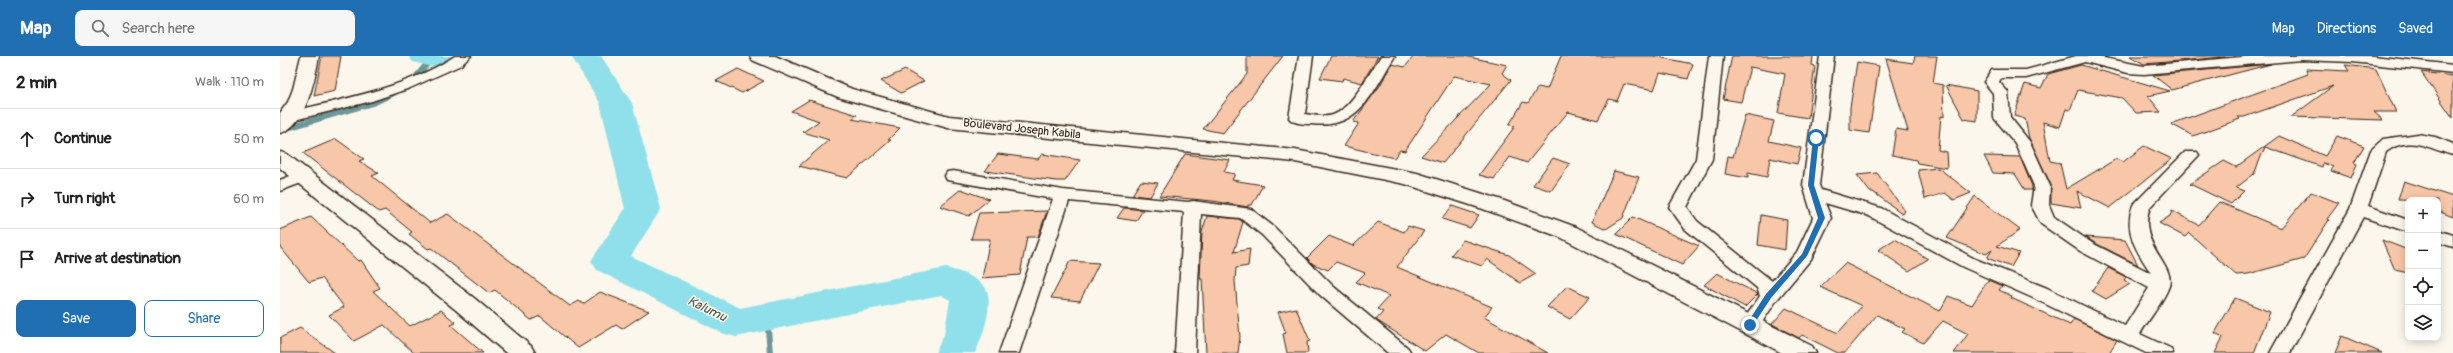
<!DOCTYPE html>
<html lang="en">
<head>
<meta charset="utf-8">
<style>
	:root { --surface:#fff; --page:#f6f6f6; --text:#202124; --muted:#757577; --line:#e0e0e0; --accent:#1f6fb2 }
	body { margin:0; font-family:Pangolin,sans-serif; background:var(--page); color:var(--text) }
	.controls { position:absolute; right:12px; bottom:12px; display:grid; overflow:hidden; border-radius:8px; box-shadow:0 2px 10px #0003 }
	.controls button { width:36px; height:36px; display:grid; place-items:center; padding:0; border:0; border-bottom:1px solid var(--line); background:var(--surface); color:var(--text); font:20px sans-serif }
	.stop { position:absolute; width:12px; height:12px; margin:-9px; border:3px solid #1f6fb2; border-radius:50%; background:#fff }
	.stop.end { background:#1f6fb2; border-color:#fff; box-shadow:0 1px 4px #0008 }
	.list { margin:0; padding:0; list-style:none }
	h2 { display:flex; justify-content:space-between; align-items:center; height:52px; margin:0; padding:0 16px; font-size:17px }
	h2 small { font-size:13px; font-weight:400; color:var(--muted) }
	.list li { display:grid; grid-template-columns:26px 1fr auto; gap:12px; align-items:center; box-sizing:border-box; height:60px; padding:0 16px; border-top:1px solid var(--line) }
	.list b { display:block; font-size:15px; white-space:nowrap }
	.list em { font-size:13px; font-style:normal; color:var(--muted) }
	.actions { display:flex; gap:8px; padding:12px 16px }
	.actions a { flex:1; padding:9px 0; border:1px solid var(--accent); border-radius:8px; text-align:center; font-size:14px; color:var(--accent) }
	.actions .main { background:var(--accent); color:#fff }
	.icon { flex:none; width:22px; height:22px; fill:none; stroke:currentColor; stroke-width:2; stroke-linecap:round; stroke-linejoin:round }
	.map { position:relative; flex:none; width:2173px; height:297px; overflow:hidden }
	header { display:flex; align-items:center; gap:24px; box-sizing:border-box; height:56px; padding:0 20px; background:var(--accent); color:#fff }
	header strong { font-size:19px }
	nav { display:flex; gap:22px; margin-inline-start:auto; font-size:14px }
	.search { width:280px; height:36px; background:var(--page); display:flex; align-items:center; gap:10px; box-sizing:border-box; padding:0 14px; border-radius:8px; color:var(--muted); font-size:15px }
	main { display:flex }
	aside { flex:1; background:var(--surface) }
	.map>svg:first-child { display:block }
</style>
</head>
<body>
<header>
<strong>Map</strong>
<div class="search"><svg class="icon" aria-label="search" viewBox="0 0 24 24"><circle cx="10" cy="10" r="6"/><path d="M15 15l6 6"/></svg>Search here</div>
<nav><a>Map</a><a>Directions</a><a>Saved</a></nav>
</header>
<main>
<aside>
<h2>2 min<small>Walk · 110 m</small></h2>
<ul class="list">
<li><svg class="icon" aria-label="ahead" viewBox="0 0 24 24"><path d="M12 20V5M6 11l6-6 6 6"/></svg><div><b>Continue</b></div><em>50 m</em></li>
<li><svg class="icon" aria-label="right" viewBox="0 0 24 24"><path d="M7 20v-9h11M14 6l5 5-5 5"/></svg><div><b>Turn right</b></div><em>60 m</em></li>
<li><svg class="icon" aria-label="arrive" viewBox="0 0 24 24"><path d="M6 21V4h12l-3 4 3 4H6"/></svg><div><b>Arrive at destination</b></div></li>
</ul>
<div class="actions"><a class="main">Save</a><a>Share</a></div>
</aside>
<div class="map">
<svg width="2173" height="297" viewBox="0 0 2173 297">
	<rect width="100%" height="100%" fill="#fbf7ec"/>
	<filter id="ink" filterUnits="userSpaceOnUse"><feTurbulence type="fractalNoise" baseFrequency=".025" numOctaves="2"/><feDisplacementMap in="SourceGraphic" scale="8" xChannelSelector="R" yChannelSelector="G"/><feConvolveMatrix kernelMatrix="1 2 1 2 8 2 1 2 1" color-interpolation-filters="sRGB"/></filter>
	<g filter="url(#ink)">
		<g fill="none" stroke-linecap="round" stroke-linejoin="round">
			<path stroke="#6d9798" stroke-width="6" d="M132,26L152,2
				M0,74L95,46L120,34
				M487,261L490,297"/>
			<path fill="#8fe0ea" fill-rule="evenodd" d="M128,0H182L177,6L152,11L133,6Z
				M291,0H321L352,47L381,153L351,200L460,252L666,212C678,215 694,220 703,229C717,241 702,283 695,297H655L664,279L670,244L661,239L456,281L442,277L317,214L311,205L345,153L320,47Z"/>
		</g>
		<path fill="#f8c6a8" stroke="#3b2a1e" d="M42,0H61L55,35L34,40Z
			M967,0H1003L943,77L923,73L967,18Z
			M1051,0H1098L1082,27L1063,22L1062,25L1040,22Z
			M1134,0H1184L1227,9L1222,17L1231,24L1163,107L1141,100L1211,28L1174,20L1125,95L1120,94L1114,102L1064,90L1079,67L1073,66L1099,31L1112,8L1125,11Z
			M1281,0H1373L1413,8L1408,23L1380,17L1374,34L1344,28L1337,45L1329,43L1318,64L1288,56L1247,107L1230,101L1214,123L1199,119L1235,70L1229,69L1243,46L1248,47L1258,31L1267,33Z
			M1452,0H1533L1532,9L1535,10L1528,62L1498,57L1505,18L1470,11L1461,46L1443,43Z
			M1635,0H1657L1653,27L1663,29L1664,61L1661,60L1658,94L1666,96L1667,112L1637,107L1636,104L1612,99L1616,73L1628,75L1606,3L1633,7Z
			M1850,0H1956L1864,8Z
			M1577,6L1599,10L1589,77L1570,74V52Z
			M1991,8L1892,34L1873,19Z
			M1801,9L1890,35L1868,40L1881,56L1856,57L1842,42L1798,34L1790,54L1786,53L1780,71L1763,66L1770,105L1780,107L1786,133L1836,103L1843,106L1864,90L1892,103L1830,152L1797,135L1801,152L1771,147V129L1749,82L1745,63L1734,60L1745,28L1761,32L1768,18Z
			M2065,9L2096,13L2116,56H2094L2103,64L2011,61L2053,30L1964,61H1958L1960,63L1913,80L1891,68L2028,18L2026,13L2069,15Z
			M458,13L484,25L462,37L436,25Z
			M625,14L644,25L621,37L601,25Z
			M2141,16L2173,20V62Z
			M1666,29L1697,35V65L1684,63Z
			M529,44L577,59L572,63L620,72L608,84H611L567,122L519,110L549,84L523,76L539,65L511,55Z
			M1465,59L1494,65L1489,85L1521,92L1517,108L1490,102L1487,121L1468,117V122L1445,118L1448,100L1453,101Z
			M1999,80L2045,100L2057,80L2084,90L2074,107L2077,108L2071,122L2051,115L2053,111L2043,107L2042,111L1985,91L1974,118L1956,132L1964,135L1951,148L1910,128L1944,105L1956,111Z
			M56,83L84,103L79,105L99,117L92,120L150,167L168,158L290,250L299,245L303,248L320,236L369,255L342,273L336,269L298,292L260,260L251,264L215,234L209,237L151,192L148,193L129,178L132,176L105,154L99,156L23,97Z
			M718,98L758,103L762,98L800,104L785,125H776L705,115Z
			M905,98L950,104L944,116L955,118L952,124L983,129L972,149H968V151L933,145L879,140Z
			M1704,100L1740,101L1752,130V134H1745L1735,118L1713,117Z
			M1273,102L1290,108L1271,135L1253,129Z
			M1658,112L1665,117L1691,137L1674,144L1665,137L1645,143L1638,114Z
			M1334,115L1359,121L1343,162L1326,173L1312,166Z
			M1597,117L1625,155L1623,158L1593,136H1590L1577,119Z
			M861,125L878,127L870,141L852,139Z
			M2124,125L2173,141V161L2158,155V144L2118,143Z
			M681,133L694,138L709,143L689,160L660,150Z
			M2031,136L2059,147L2047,163L2049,164L2024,203L1968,218L1956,219L1909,177L1905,181L1879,167L1890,160L1892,155L1919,169L1939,146L2001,172Z
			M1695,140L1740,174L1717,190L1739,197L1731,211L1707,202L1712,194L1706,198L1667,182Z
			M1172,150L1199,159L1190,172L1162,163Z
			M844,152L863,154L856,165L837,162Z
			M767,155L758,181H747L740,219L702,222L710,183H691L699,157Z
			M1481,159L1507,164L1505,194L1478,189Z
			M927,160L959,163L963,166L954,196L970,193L968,210L956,212L955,225L960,281L958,297H926L922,223H920L922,176Z
			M31,161L78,205L81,204L100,232L93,235L130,270L161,254L176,267L171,269L203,297H134L104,269L74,285L49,259L64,251L42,222L29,226L0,191V174Z
			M1353,161L1419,190L1402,209L1336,178Z
			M1098,166L1124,176L1128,170L1144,175L1117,211L1212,251L1204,261L1268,297H1199L1166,278L1145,295L1096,264L1103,256L1097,253L1109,240L1076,226L1085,217L1056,206L1048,214L1033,208L1027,202L1049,180L1073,190Z
			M1806,181L1845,184L1858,209L1813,186Z
			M1615,183L1648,203L1629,215L1598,194Z
			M1183,184L1229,199L1256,218L1240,227L1207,203L1202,210L1171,199Z
			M2102,184L2128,194V217L2115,214Z
			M790,205L819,207L800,245L771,242Z
			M1565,207L1660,255L1668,240L1692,249L1708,224L1722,230L1719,234L1732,240L1731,242L1790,269L1794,263L1837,284L1829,297H1674L1688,278L1663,265L1643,287L1622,276L1625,273L1597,259L1565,297H1558L1522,279L1519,282L1492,268L1506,252L1558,277L1582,250L1540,231Z
			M1828,212L1846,221L1844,224L1850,228L1826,243L1812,235Z
			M1437,217L1478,238L1465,251L1424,229Z
			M1287,230L1310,241L1290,263L1267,251Z
			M1955,242L1990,256L1974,297H1935L1943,281L1935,277Z
			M1016,252L1030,285L1027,286L1028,297H1007L1003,278L1006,277L998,256Z
			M20,272L55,297H0V282Z
			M2062,280L2102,297H2055Z"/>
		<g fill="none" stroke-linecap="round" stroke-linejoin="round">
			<g stroke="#3b2a1e" stroke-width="3">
				<path id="minor" d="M175,0H191L181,9L130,32L92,45L6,66L0,63L1,58C58,44 125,33 175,0Z
					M1019,0H1033L1025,58C1033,59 1045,62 1053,59C1071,53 1090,16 1101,0H1115C1093,35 1080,74 1032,68C1025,68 1014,68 1009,62Z
					M1429,0H1443L1432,103L1407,151L1417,165L1492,225L1517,196L1533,162L1523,129L1540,0H1554L1539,129L1541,134L1601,152L1695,203L1767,232L1845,270L1869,232L1800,195L1761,168L1751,149L1754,130L1735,87L1714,62L1713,37L1704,26L1712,14H1746L1796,0H1814L1864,10L1972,0H2093L2173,9V17L2072,6L2021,4L1864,18L1848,17L1805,6L1746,22H1721L1719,26L1728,36L1730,61L1750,86L1770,130L1769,149L1774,161L1812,187L1871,217C1857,196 1843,175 1853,149L1905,96H1917L1919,99L1870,151C1856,188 1896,208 1889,230C1884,245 1868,264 1860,278L1890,292L1893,297H1866L1753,242L1683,211L1589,160L1545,147L1551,162L1531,203L1496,245L1477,274L1470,276L1463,274L1460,269L1480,240L1477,232L1405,173L1389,151L1416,103Z
					M2138,78L2155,81L2173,88V99C2150,93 2129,78 2106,96L2088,150L2128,164V176L2083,161L2010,297H1990L2070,153L2091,94L2103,83Z
					M23,115L29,116L31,120L29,124L0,135V124Z
					M673,115L783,134L908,146L913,145L971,153L994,171L1054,231L1128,292L1131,297H1108L1040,239L982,179L960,162L921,158L915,297H895L904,156L789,145L739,297H719L773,143L667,124L665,120L667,116Z
					M2158,174L2173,179V191L2158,186Z"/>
			</g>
			<g stroke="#3b2a1e" stroke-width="3">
				<path id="secondary" d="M470,0H495L572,33L669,60L1015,94L1137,117L1219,143L1296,171L1532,290L1536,297H1502L1280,181L1203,153L1125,128L1015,106L668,72L558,41L472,4Z"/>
			</g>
			<g stroke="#3b2a1e" stroke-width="3">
				<path id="trunk" d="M21,0H39C35,22 26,71 0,77V57L8,46L13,33Z
					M0,96L7,98L194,242L251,290L255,297H226L176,254L0,112Z"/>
			</g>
			<use href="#minor" fill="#fbf7ec" fill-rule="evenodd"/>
			<use href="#secondary" fill="#fbf7ec" fill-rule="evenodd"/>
			<use href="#trunk" fill="#fbf7ec" fill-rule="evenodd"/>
		</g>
	</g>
	<path fill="#1f6fb2" d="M1536,81L1539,82L1534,129L1545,162L1527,200L1491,242L1472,271H1467L1466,269L1486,238L1522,198L1538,162L1528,129L1533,82Z"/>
	<g text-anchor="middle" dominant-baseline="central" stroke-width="3" stroke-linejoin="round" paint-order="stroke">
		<g font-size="12" fill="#3b2a1e" stroke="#fbf7ec">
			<text transform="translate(742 73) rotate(6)">Boulevard Joseph Kabila</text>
		</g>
		<g font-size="13" font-style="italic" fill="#505851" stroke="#fbf7ec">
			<text transform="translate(427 253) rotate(26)">Kalumu</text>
		</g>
	</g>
</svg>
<div class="controls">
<button>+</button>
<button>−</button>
<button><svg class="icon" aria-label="locate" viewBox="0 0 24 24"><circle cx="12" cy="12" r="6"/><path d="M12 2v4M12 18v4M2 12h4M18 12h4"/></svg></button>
<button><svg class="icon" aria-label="layers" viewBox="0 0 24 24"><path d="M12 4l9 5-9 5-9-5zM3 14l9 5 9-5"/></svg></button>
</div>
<div class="stop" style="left:1536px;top:82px"></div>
<div class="stop end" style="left:1470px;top:269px"></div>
</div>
</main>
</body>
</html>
